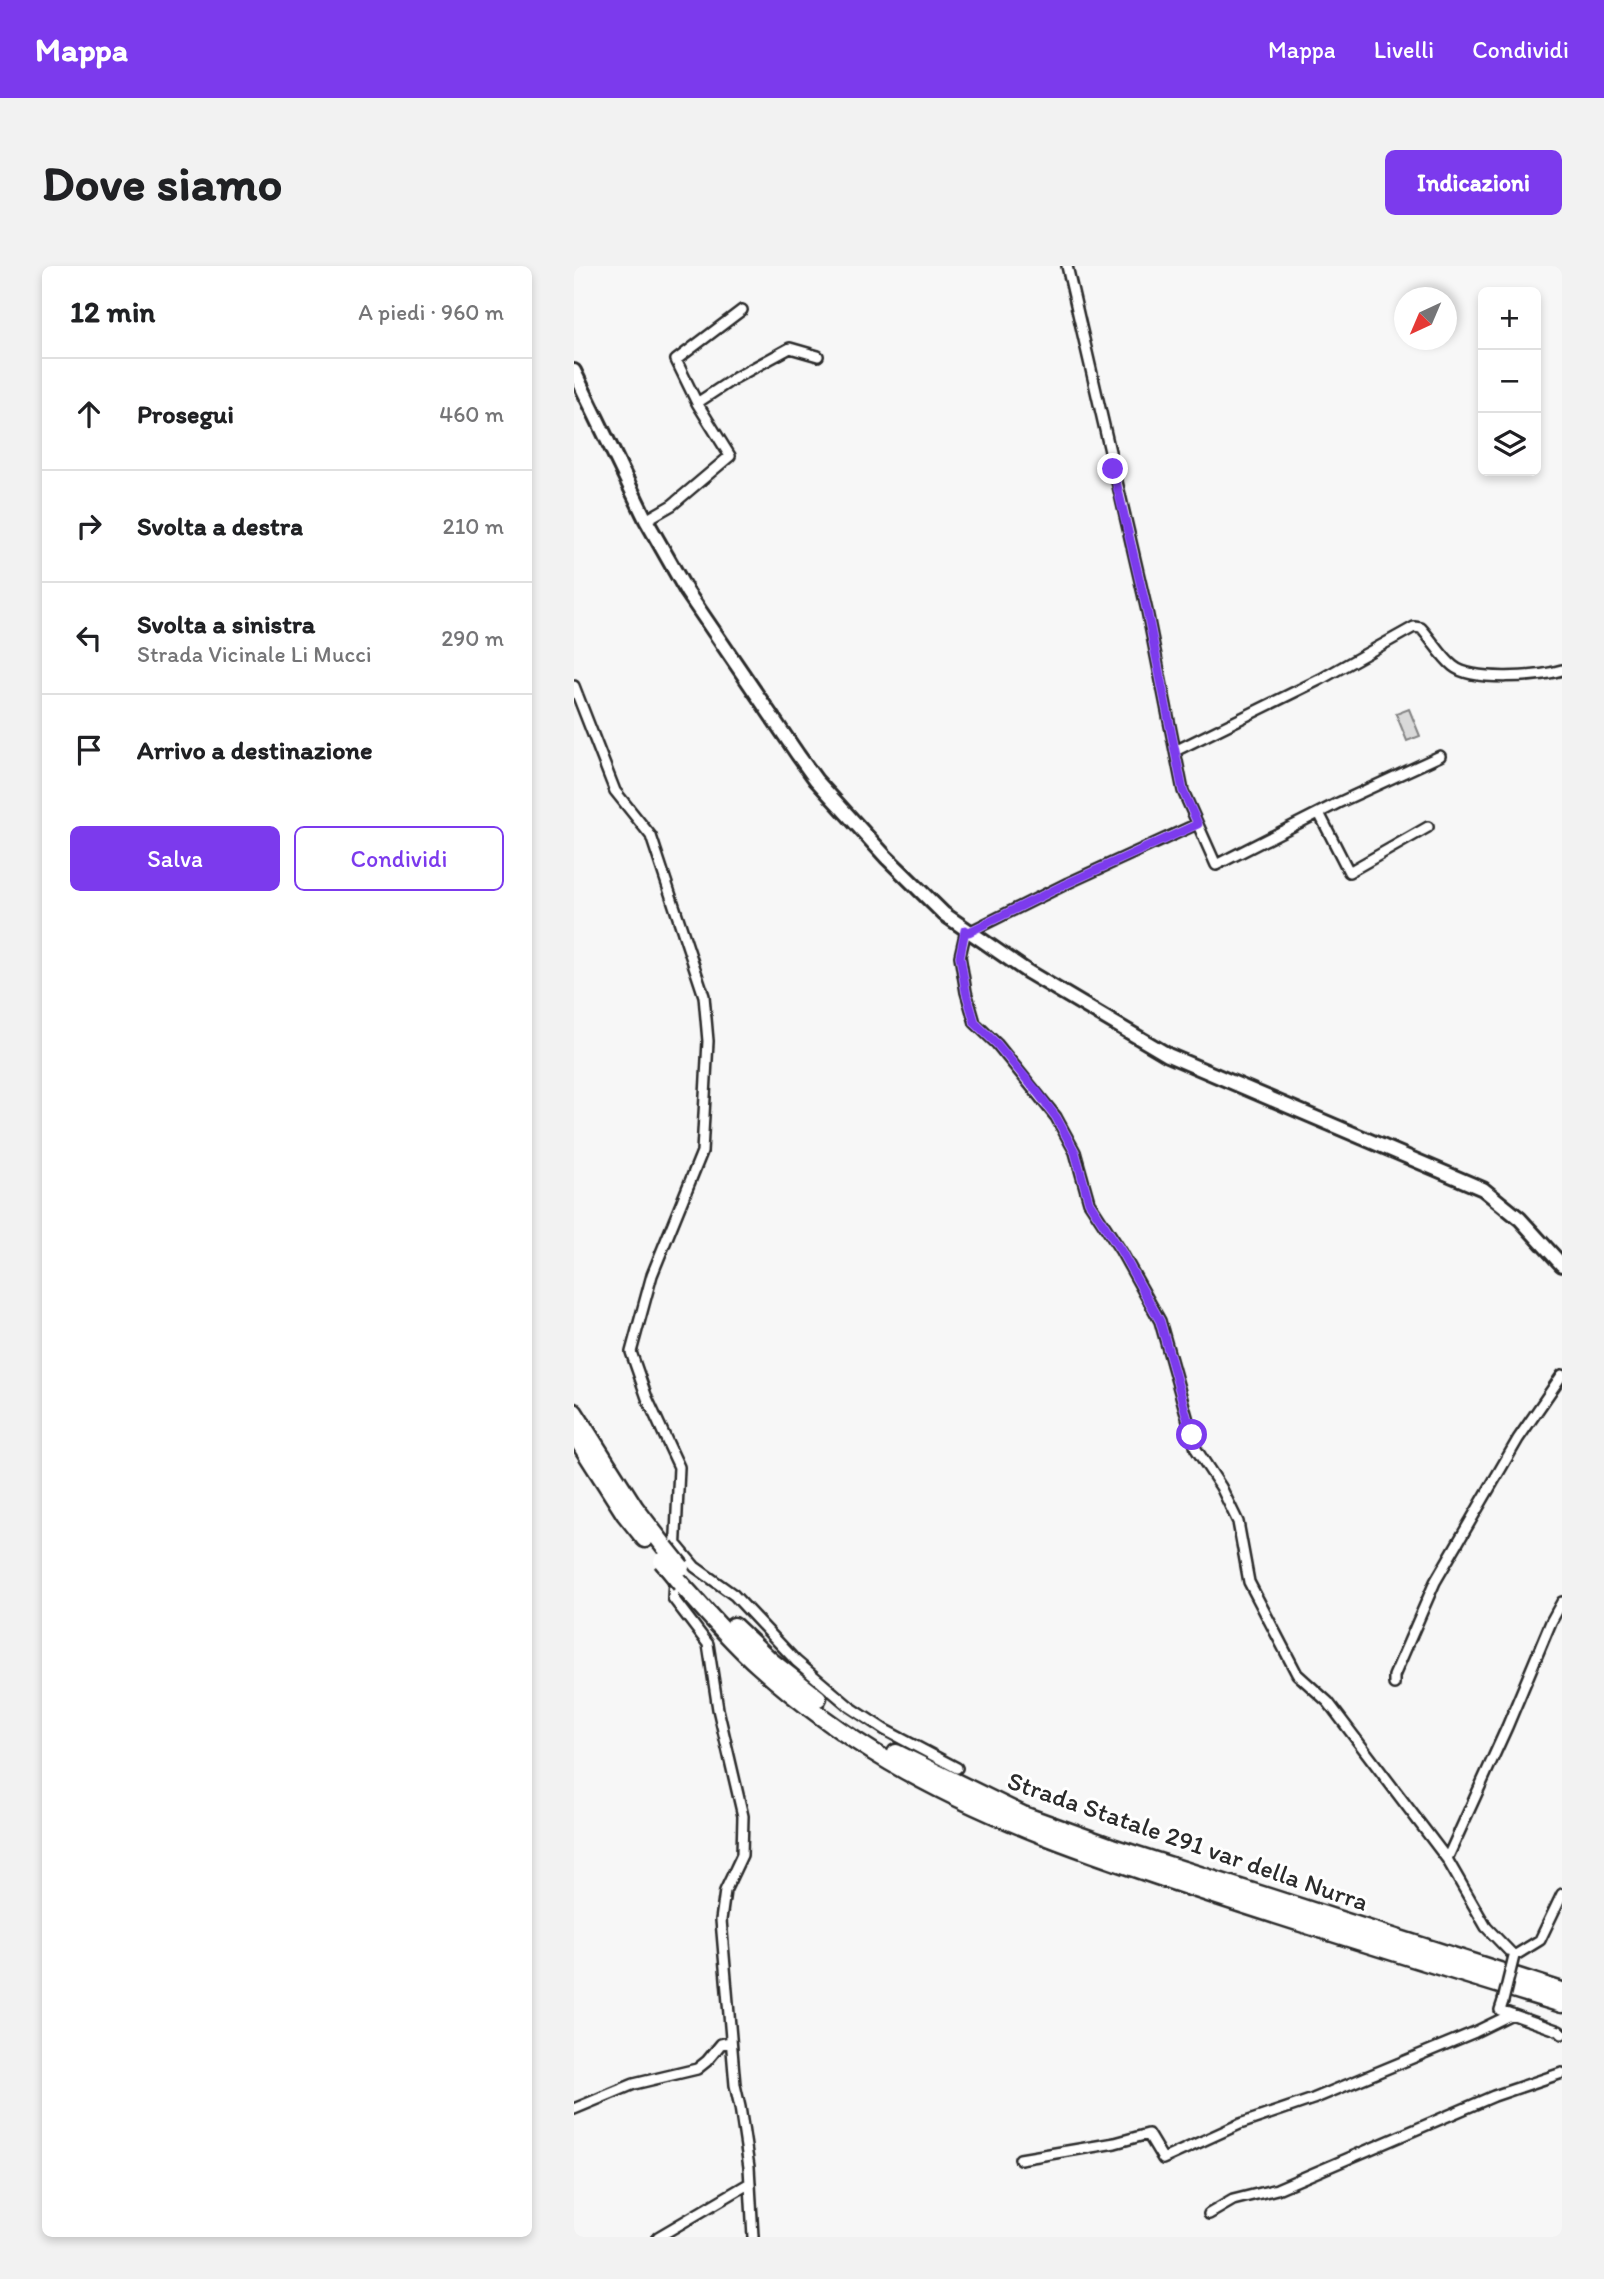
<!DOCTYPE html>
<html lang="it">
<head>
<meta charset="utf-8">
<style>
	:root { --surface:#fff; --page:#f2f2f2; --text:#202124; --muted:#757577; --line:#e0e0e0; --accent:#7c3aed }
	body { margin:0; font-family:Itim,sans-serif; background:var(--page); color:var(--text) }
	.controls { position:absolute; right:21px; top:21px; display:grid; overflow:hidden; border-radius:10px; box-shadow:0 4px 10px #0003 }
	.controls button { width:63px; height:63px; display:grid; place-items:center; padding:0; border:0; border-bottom:2px solid var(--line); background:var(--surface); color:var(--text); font:35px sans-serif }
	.compass { position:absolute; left:820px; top:21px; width:63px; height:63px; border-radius:50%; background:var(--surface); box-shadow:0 4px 10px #0003; rotate:224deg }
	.stop { position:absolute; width:21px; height:21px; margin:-16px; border:5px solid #7c3aed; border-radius:50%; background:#fff }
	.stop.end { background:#7c3aed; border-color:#fff; box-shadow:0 2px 7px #0008 }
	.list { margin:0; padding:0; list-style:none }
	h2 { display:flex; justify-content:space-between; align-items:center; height:91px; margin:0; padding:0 28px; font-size:30px }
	h2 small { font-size:23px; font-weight:400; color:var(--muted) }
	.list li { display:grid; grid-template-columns:46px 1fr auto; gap:21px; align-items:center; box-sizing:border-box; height:112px; padding:0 28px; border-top:2px solid var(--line) }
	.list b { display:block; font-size:26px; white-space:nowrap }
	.list p { margin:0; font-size:23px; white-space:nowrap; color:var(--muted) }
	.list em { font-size:23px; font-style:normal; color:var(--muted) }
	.actions { display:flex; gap:14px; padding:21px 28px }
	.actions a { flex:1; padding:16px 0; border:2px solid var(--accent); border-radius:10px; text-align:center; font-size:24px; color:var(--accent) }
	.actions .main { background:var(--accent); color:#fff }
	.icon { flex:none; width:38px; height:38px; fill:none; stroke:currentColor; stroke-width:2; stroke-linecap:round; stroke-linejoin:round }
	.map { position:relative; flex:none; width:988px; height:1971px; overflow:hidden; border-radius:10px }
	header { display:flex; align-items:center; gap:42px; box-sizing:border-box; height:98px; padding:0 35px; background:var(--accent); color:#fff }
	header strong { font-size:33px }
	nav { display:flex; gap:38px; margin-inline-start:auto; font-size:24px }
	.intro { display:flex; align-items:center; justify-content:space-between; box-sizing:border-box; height:168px; padding:0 42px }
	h1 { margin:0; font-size:49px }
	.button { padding:18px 32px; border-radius:10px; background:var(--accent); color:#fff; font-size:24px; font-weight:700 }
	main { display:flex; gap:42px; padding:0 42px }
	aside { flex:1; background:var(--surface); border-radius:10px; box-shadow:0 4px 10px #0003 }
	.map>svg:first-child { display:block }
</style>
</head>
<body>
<header>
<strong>Mappa</strong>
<nav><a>Mappa</a><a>Livelli</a><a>Condividi</a></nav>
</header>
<div class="intro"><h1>Dove siamo</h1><a class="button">Indicazioni</a></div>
<main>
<aside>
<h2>12 min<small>A piedi · 960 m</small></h2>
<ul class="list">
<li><svg class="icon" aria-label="ahead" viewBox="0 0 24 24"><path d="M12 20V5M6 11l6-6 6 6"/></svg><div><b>Prosegui</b></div><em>460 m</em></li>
<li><svg class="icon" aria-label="right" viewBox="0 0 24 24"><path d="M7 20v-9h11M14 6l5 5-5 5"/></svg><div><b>Svolta a destra</b></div><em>210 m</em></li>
<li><svg class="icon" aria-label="left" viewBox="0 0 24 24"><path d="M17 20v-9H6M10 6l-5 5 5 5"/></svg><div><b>Svolta a sinistra</b><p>Strada Vicinale Li Mucci</p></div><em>290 m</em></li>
<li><svg class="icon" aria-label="arrive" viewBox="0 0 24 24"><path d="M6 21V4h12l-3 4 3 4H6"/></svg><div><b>Arrivo a destinazione</b></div></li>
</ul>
<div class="actions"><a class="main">Salva</a><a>Condividi</a></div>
</aside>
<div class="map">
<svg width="988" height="1971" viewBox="0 0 988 1971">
	<rect width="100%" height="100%" fill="#f7f7f7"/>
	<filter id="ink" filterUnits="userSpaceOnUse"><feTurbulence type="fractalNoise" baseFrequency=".0143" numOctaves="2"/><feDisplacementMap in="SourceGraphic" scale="14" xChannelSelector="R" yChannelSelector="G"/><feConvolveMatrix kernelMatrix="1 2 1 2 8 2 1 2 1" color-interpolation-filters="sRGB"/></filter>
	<g filter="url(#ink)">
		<path fill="#d9d9d9" stroke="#828282" stroke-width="2" d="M835,443L846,470L833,475L822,448Z"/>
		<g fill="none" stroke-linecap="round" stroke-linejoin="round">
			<g stroke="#2b2b2b" stroke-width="14">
				<path id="street" d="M493,0L573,345L609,525L642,599L764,537L866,490
					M123,137L161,112L216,82L244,90
					M72,254L98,239L156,190L123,137L102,94L168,44
					M0,420L41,525L77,570L130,730L134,775L128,886L78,1009L57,1086L73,1132L105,1201L101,1291
					M601,485L747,413L840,361L847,362C858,374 867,390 879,400C898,416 965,411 988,404
					M745,547L775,606L854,561
					M392,664L386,690L392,726L401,757L423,778L482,851L501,886L515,936L547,985L586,1055L622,1183L647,1221L664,1256L675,1316L723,1408L754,1436L873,1593L912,1661L940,1690L966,1674L988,1628
					M395,666L494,617L623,558
					M101,1277L121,1301L160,1329L222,1395L276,1441L311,1464L383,1502
					M100,1312L99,1332L134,1378L144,1443L169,1550L168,1589L151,1625L147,1654L161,1819L166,1841L175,1901L179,1971
					M820,1418V1410L861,1316L944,1173L988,1109
					M873,1593L933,1461L977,1356L988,1336
					M929,1735L926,1744L985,1765L988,1768
					M0,1843L60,1818L123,1803L133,1795L147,1778L156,1776
					M446,1893L541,1877L574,1868L589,1893L666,1858L739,1833L901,1766L938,1748
					M635,1948L659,1934L703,1923L920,1830L988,1807
					M84,1971L176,1917"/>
			</g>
			<g stroke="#2b2b2b" stroke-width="18">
				<path id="secondary" d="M0,105L72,254L113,326L224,489L242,514L312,591L370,648L454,706L594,789L909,923L946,953L988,999"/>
			</g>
			<g stroke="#2b2b2b" stroke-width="21">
				<path id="highway" d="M0,1146L61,1242L91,1281
					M0,1168L51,1248L71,1273
					M107,1318C132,1345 156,1374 184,1399C223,1434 270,1469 316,1496C416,1555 525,1591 634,1627C752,1666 870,1702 988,1738
					M160,1360L197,1395L244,1432
					M322,1487L449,1549L538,1581L988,1725"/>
			</g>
			<use href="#street" stroke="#fff" stroke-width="9"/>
			<use href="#secondary" stroke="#fff" stroke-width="12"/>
			<use href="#highway" stroke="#fff" stroke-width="16"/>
			<g stroke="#2b2b2b" stroke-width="14" stroke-linecap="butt">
				<path id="street-bridge" d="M929,1735L940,1690"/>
			</g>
			<g stroke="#2b2b2b" stroke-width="21" stroke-linecap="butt">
				<path id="highway-bridge" d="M91,1281L107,1301
					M88,1295L107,1318"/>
			</g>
			<use href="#street-bridge" stroke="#fff" stroke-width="9"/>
			<use href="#highway-bridge" stroke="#fff" stroke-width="16"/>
		</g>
	</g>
	<g fill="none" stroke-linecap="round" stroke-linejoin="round" filter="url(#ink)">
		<path stroke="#7c3aed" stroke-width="9" d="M539,203L573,345L609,525L624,558L494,617L395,666L391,664L386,690L392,726L401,757L423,778L464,827L482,851L501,886L515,936L547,985L586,1055L618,1169"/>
	</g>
	<g text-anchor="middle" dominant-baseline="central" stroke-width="6" stroke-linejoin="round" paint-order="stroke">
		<g font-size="26" fill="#2b2b2b" stroke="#fff">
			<text transform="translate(614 1575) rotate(19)">Strada Statale 291 var della Nurra</text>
		</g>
	</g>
</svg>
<div class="controls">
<button>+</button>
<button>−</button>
<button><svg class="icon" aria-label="layers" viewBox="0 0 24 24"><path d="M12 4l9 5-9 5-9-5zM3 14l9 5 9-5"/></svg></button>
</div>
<svg class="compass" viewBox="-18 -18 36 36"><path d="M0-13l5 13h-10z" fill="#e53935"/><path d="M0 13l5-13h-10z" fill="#757577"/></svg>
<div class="stop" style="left:618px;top:1169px"></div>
<div class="stop end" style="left:539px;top:203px"></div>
</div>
</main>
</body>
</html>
